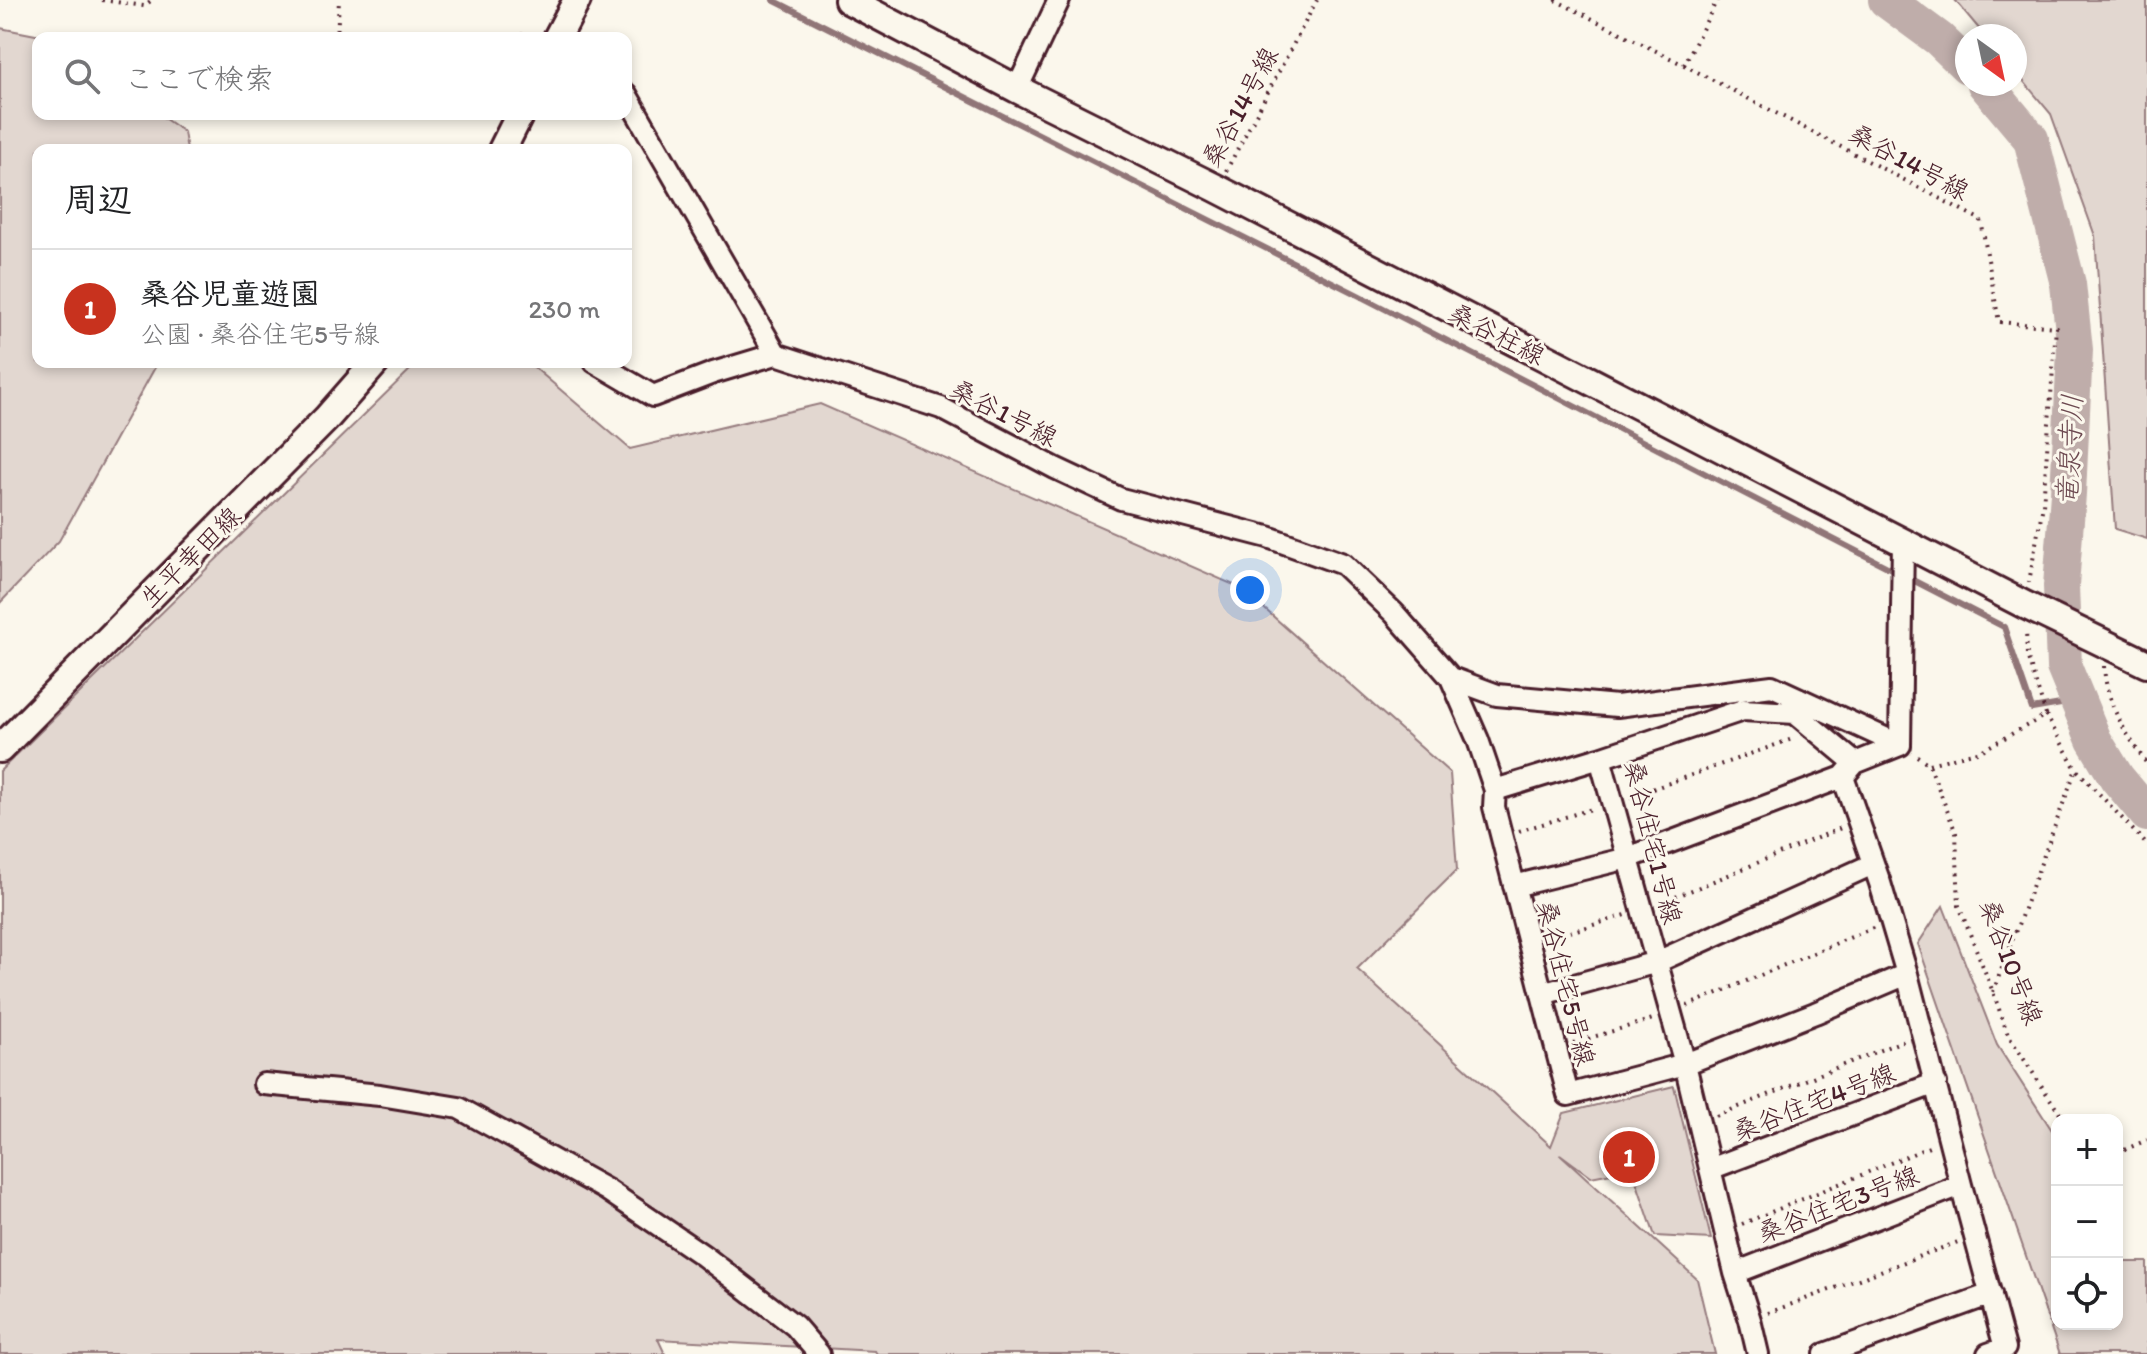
<!DOCTYPE html>
<html lang="ja">
<head>
<meta charset="utf-8">
<style>
	:root { --surface:#fff; --page:#f2f2f2; --text:#202124; --muted:#757577; --line:#e0e0e0; --accent:#c8321e }
	body { margin:0; font-family:Itim,"Klee One",sans-serif; background:var(--page); color:var(--text) }
	.controls { position:absolute; right:24px; bottom:24px; display:grid; overflow:hidden; border-radius:16px; box-shadow:0 4px 12px #0003 }
	.controls button { width:72px; height:72px; display:grid; place-items:center; padding:0; border:0; border-bottom:2px solid var(--line); background:var(--surface); color:var(--text); font:40px sans-serif }
	.compass { position:absolute; left:1955px; top:24px; width:72px; height:72px; border-radius:50%; background:var(--surface); box-shadow:0 4px 12px #0003; rotate:147deg }
	.you { position:absolute; left:1250px; top:590px; width:28px; height:28px; margin:-20px; border:6px solid #fff; border-radius:50%; background:#1a73e8; box-shadow:0 0 0 12px #1a73e833 }
	.badge { display:grid; place-items:center; width:52px; height:52px; border-radius:50%; background:var(--accent); color:#fff; font-size:26px; font-weight:700 }
	.pin { position:absolute; translate:-50% -50%; border:4px solid #fff; box-shadow:0 2px 8px #0006 }
	.list { margin:0; padding:0; list-style:none }
	h2 { display:flex; justify-content:space-between; align-items:center; height:104px; margin:0; padding:0 32px; font-size:34px }
	h2 small { font-size:26px; font-weight:400; color:var(--muted) }
	.list li { display:grid; grid-template-columns:52px 1fr auto; gap:24px; align-items:center; box-sizing:border-box; height:120px; padding:0 32px; border-top:2px solid var(--line) }
	.list b { display:block; font-size:30px; white-space:nowrap }
	.list p { margin:0; font-size:26px; white-space:nowrap; color:var(--muted) }
	.list em { font-size:26px; font-style:normal; color:var(--muted) }
	.icon { flex:none; width:44px; height:44px; fill:none; stroke:currentColor; stroke-width:2; stroke-linecap:round; stroke-linejoin:round }
	.map { position:relative; flex:none; width:2147px; height:1354px; overflow:hidden }
	.search { position:absolute; background:var(--surface); box-shadow:0 4px 12px #0003; left:32px; top:32px; width:600px; height:88px; display:flex; align-items:center; gap:20px; box-sizing:border-box; padding:0 28px; border-radius:16px; color:var(--muted); font-size:30px }
	.panel { position:absolute; background:var(--surface); box-shadow:0 4px 12px #0003; left:32px; top:144px; width:600px; height:224px; border-radius:16px }
	.map>svg:first-child { display:block }
</style>
</head>
<body>
<div class="map">
<svg width="2147" height="1354" viewBox="0 0 2147 1354">
	<rect width="100%" height="100%" fill="#fbf7ec"/>
	<filter id="ink" filterUnits="userSpaceOnUse"><feTurbulence type="fractalNoise" baseFrequency=".0125" numOctaves="2"/><feDisplacementMap in="SourceGraphic" scale="16" xChannelSelector="R" yChannelSelector="G"/><feConvolveMatrix kernelMatrix="1 2 1 2 8 2 1 2 1" color-interpolation-filters="sRGB"/></filter>
	<g filter="url(#ink)">
		<path fill="#e2d7d0" stroke="#967b7e" stroke-width="2" d="M1955,0H2147V539L2115,529L2095,236L2051,114L2015,71V36H1985Z
			M0,28L51,38H38V114H158L184,132L187,150H38V362H158L59,541L0,603Z
			M418,362H528L630,449L820,404L1241,588L1450,773L1457,870L1357,969L1551,1146L1564,1113L1674,1086L1711,1239L1655,1236L1632,1169L1591,1177L1560,1154L1697,1279L1715,1354H877L875,1351L658,1339L665,1354H0V771Z
			M1943,906L1997,1045L2057,1138V1324H2117V1262H2147V1354H2060L1918,944Z"/>
		<g fill="none" stroke-linecap="round" stroke-linejoin="round">
			<path stroke="#907477" stroke-width="6" d="M773,0L1356,294L2004,627L2032,709L2078,701"/>
			<path stroke="#bfadaa" stroke-width="36" d="M1886,0L1939,39L1967,66
				M1985,84L2031,139L2068,284L2075,350L2068,494L2061,586L2064,667L2094,740L2117,778L2147,814"/>
			<g stroke="#4a1f2b" stroke-width="26">
				<path id="minor" d="M1017,89L1059,0
					M626,94L776,354L941,408L1055,468L1121,499L1268,537L1343,564L1394,613L1451,678L1478,740L1495,790L1494,807L1568,1095L1685,1064L1815,1013L1907,974
					M595,362L653,396L713,373L776,354
					M1451,678L1497,695L1617,706L1772,686L1900,745
					M1900,745L1855,763L1843,777L1880,883L1907,974L1961,1185L2005,1348L1988,1354
					M1900,745L1903,541
					M1600,758L1685,1064L1735,1273L1750,1320L1758,1354
					M1495,790L1600,758L1743,710L1795,713L1855,763
					M1514,886L1628,858L1843,777
					M1542,994L1657,962L1873,864
					M264,1084L380,1095L459,1108L607,1190L704,1256L795,1326L819,1354
					M1710,1169L1936,1083
					M1735,1273L1961,1185
					M1825,1354L1991,1294"/>
			</g>
			<g stroke="#4a1f2b" stroke-width="32">
				<path id="major" d="M848,0L1017,89L1216,188L2025,605L2147,664
					M557,38L577,0
					M502,150L520,114
					M0,749L326,419L376,362"/>
			</g>
			<path stroke="#4a1f2b" stroke-width="4" stroke-dasharray="2 6" stroke-linecap="butt" d="M102,0L144,6L152,0
				M1555,0L1684,65L1981,220L1999,322L2056,327L2043,505L2029,582
				M337,38L339,0
				M449,38L538,34
				M1684,65L1717,0
				M1226,171L1317,0
				M2104,666C2106,705 2126,733 2147,764
				M2046,715L2076,769L2147,845
				M1917,756L1929,764L1956,833L1959,906L1993,992L2008,1035L2064,1120
				M1929,764L1981,751L2046,715L2027,655L2026,630
				M1630,797L1795,738
				M1519,831L1595,808
				M1661,903L1841,828
				M1547,939L1626,915
				M1993,992L2076,769
				M1687,1006L1875,927
				M1573,1043L1653,1019
				M1716,1116L1905,1040
				M2117,1153L2147,1140
				M1742,1224L1934,1145
				M1768,1313L1958,1242"/>
			<use href="#minor" stroke="#fbf7ec" stroke-width="20"/>
			<use href="#major" stroke="#fbf7ec" stroke-width="26"/>
		</g>
	</g>
	<g text-anchor="middle" dominant-baseline="central" stroke-width="6" stroke-linejoin="round" paint-order="stroke">
		<g font-size="26" fill="#4a1f2b" stroke="#fbf7ec">
			<text transform="translate(1240 107) rotate(-62)">桑谷14号線</text>
			<text transform="translate(1909 162) rotate(28)">桑谷14号線</text>
			<text transform="translate(1497 334) rotate(27)">桑谷柱線</text>
			<text transform="translate(1004 413) rotate(27)">桑谷1号線</text>
			<text transform="translate(190 557) rotate(-45)">生平幸田線</text>
			<text transform="translate(1653 842) rotate(76)">桑谷住宅1号線</text>
			<text transform="translate(2011 962) rotate(69)">桑谷10号線</text>
			<text transform="translate(1566 983) rotate(76)">桑谷住宅5号線</text>
			<text transform="translate(1814 1102) rotate(-21)">桑谷住宅4号線</text>
			<text transform="translate(1838 1204) rotate(-21)">桑谷住宅3号線</text>
		</g>
		<g font-size="28" font-style="italic" fill="#6d4a51" stroke="#fbf7ec">
			<text transform="translate(2069 450) rotate(-87)">竜泉寺川</text>
		</g>
	</g>
</svg>
<div class="controls">
<button>+</button>
<button>−</button>
<button><svg class="icon" aria-label="locate" viewBox="0 0 24 24"><circle cx="12" cy="12" r="6"/><path d="M12 2v4M12 18v4M2 12h4M18 12h4"/></svg></button>
</div>
<svg class="compass" viewBox="-18 -18 36 36"><path d="M0-13l5 13h-10z" fill="#e53935"/><path d="M0 13l5-13h-10z" fill="#757577"/></svg>
<div class="you"></div>
<div class="pin badge" style="left:1629px;top:1157px">1</div>
<div class="search"><svg class="icon" aria-label="search" viewBox="0 0 24 24"><circle cx="10" cy="10" r="6"/><path d="M15 15l6 6"/></svg>ここで検索</div>
<section class="panel">
<h2>周辺<small></small></h2>
<ul class="list">
<li><span class="badge">1</span><div><b>桑谷児童遊園</b><p>公園 · 桑谷住宅5号線</p></div><em>230 m</em></li>
</ul>
</section>
</div>
</body>
</html>
